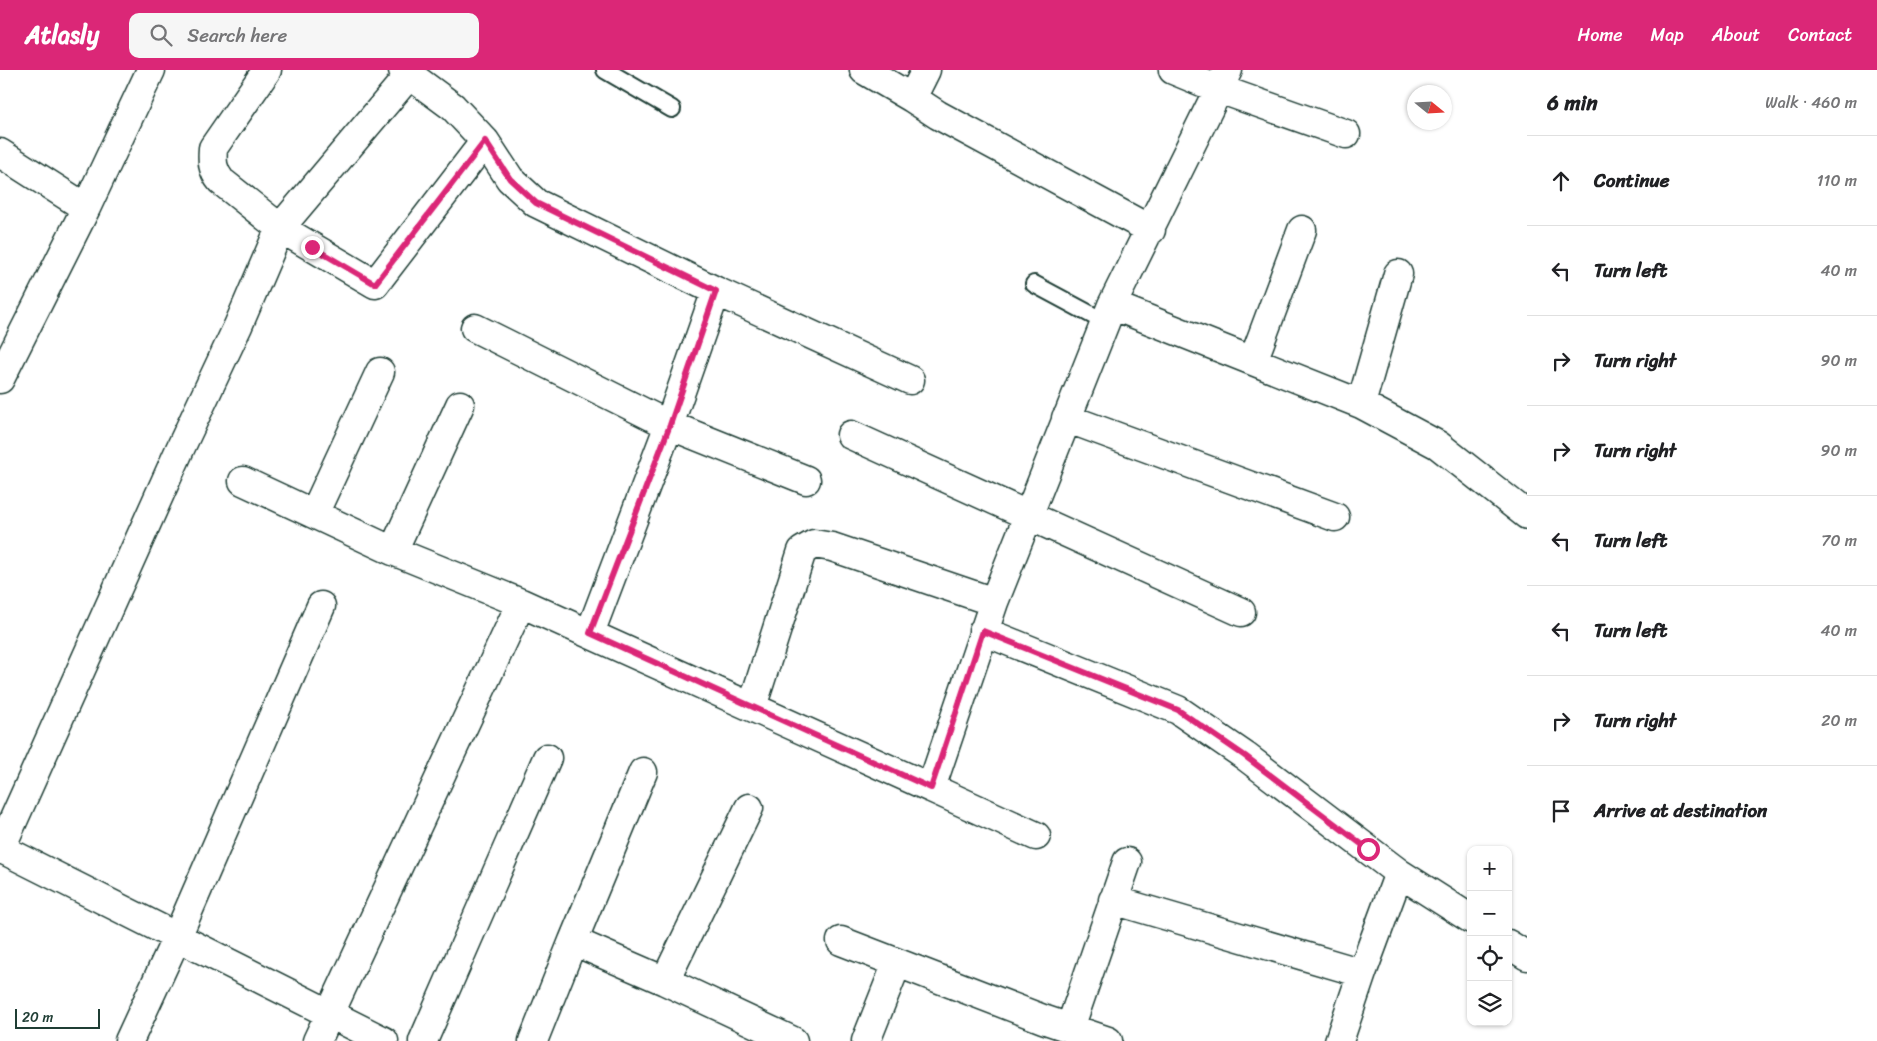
<!DOCTYPE html>
<html lang="en">
<head>
<meta charset="utf-8">
<style>
	:root { --surface:#fff; --page:#f6f6f6; --text:#202124; --muted:#757577; --line:#e0e0e0; --accent:#db2777 }
	body { margin:0; font-family:Sriracha,sans-serif; background:var(--page); color:var(--text) }
	.controls { position:absolute; right:15px; bottom:15px; display:grid; overflow:hidden; border-radius:10px; box-shadow:0 1px 4px #0004 }
	.controls button { width:45px; height:45px; display:grid; place-items:center; padding:0; border:0; border-bottom:1px solid var(--line); background:var(--surface); color:var(--text); font:25px sans-serif }
	.compass { position:absolute; left:1407px; top:15px; width:45px; height:45px; border-radius:50%; background:var(--surface); box-shadow:0 1px 4px #0004; rotate:108deg }
	.scale { position:absolute; left:15px; bottom:12px; width:85px; box-sizing:border-box; padding-left:5px; border:2px solid #1f3d34; border-top:0; font-size:14px; line-height:18px; white-space:nowrap; color:#1f3d34; -webkit-text-stroke:4px #fff; paint-order:stroke }
	.stop { position:absolute; width:15px; height:15px; margin:-11px; border:4px solid #db2777; border-radius:50%; background:#fff }
	.stop.end { background:#db2777; border-color:#fff; box-shadow:0 1px 5px #0008 }
	.list { margin:0; padding:0; list-style:none }
	h2 { display:flex; justify-content:space-between; align-items:center; height:65px; margin:0; padding:0 20px; font-size:21px }
	h2 small { font-size:16px; font-weight:400; color:var(--muted) }
	.list li { display:grid; grid-template-columns:32px 1fr auto; gap:15px; align-items:center; box-sizing:border-box; height:90px; padding:0 20px; border-top:1px solid var(--line) }
	.list b { display:block; font-size:19px; white-space:nowrap }
	.list em { font-size:16px; font-style:normal; color:var(--muted) }
	.icon { flex:none; width:28px; height:28px; fill:none; stroke:currentColor; stroke-width:2; stroke-linecap:round; stroke-linejoin:round }
	.map { position:relative; flex:none; width:1527px; height:971px; overflow:hidden }
	header { display:flex; align-items:center; gap:30px; box-sizing:border-box; height:70px; padding:0 25px; background:var(--accent); color:#fff }
	header strong { font-size:24px }
	nav { display:flex; gap:28px; margin-inline-start:auto; font-size:18px }
	.search { width:350px; height:45px; background:var(--page); display:flex; align-items:center; gap:12px; box-sizing:border-box; padding:0 18px; border-radius:10px; color:var(--muted); font-size:19px }
	main { display:flex }
	aside { flex:1; background:var(--surface) }
	.map>svg:first-child { display:block }
</style>
</head>
<body>
<header>
<strong>Atlasly</strong>
<div class="search"><svg class="icon" aria-label="search" viewBox="0 0 24 24"><circle cx="10" cy="10" r="6"/><path d="M15 15l6 6"/></svg>Search here</div>
<nav><a>Home</a><a>Map</a><a>About</a><a>Contact</a></nav>
</header>
<main>
<div class="map">
<svg width="1527" height="971" viewBox="0 0 1527 971">
	<rect width="100%" height="100%" fill="#fff"/>
	<filter id="ink" filterUnits="userSpaceOnUse"><feTurbulence type="fractalNoise" baseFrequency=".02" numOctaves="2"/><feDisplacementMap in="SourceGraphic" scale="10" xChannelSelector="R" yChannelSelector="G"/><feConvolveMatrix kernelMatrix="1 2 1 2 8 2 1 2 1" color-interpolation-filters="sRGB"/></filter>
	<g filter="url(#ink)">
		<g fill="none" stroke-linecap="round" stroke-linejoin="round">
			<g stroke="#1f3d34" stroke-width="20">
				<path id="lane" d="M605,0L672,39
					M1034,214L1105,252"/>
			</g>
			<g stroke="#1f3d34" stroke-width="31">
				<path id="street" d="M267,0L213,78C212,91 212,100 221,111L280,158L375,214L485,71
					M403,0L453,37L485,71L510,109L536,133L716,221
					M864,0L912,28
					M926,0L912,28L938,45L1151,160
					M1173,0L1219,19L1346,64
					M0,83L86,138
					M1112,235L1361,334L1438,375L1527,445
					M475,258L669,355L806,410
					M1253,291L1302,160
					M0,309L86,138L151,0
					M1361,334L1398,204
					M1066,348L1335,447
					M851,365L1241,542
					M243,411L393,481L521,533
					M314,444L380,302
					M393,481L460,335
					M983,561L1178,640L1245,686L1399,803L1471,849
					M590,563L669,355L716,221L910,310
					M752,637L802,481L814,474L832,477L994,532
					M643,702L573,871L665,911L793,971
					M931,718L1036,766
					M0,778L384,971
					M0,780L180,379L238,256L280,158L410,4
					M1113,830L1362,903
					M841,871L1043,949L1108,971
					M1508,874L1527,886
					M665,911L749,738
					M1070,958L1127,792
					M129,971L177,867L321,536
					M317,971L521,533L931,718L994,532L1112,235L1228,0
					M423,971L547,688
					M533,971L573,871
					M866,971L897,893
					M1339,971L1362,903L1399,803"/>
			</g>
			<use href="#lane" stroke="#fff" stroke-width="16"/>
			<use href="#street" stroke="#fff" stroke-width="28"/>
		</g>
	</g>
	<g fill="none" stroke-linecap="round" stroke-linejoin="round" filter="url(#ink)">
		<path stroke="#db2777" stroke-width="6" d="M312,177L375,214L485,71L510,109L536,133L716,221L670,355L590,563L931,718L983,561L1178,640L1245,686L1368,779"/>
	</g>
</svg>
<div class="controls">
<button>+</button>
<button>−</button>
<button><svg class="icon" aria-label="locate" viewBox="0 0 24 24"><circle cx="12" cy="12" r="6"/><path d="M12 2v4M12 18v4M2 12h4M18 12h4"/></svg></button>
<button><svg class="icon" aria-label="layers" viewBox="0 0 24 24"><path d="M12 4l9 5-9 5-9-5zM3 14l9 5 9-5"/></svg></button>
</div>
<svg class="compass" viewBox="-18 -18 36 36"><path d="M0-13l5 13h-10z" fill="#e53935"/><path d="M0 13l5-13h-10z" fill="#757577"/></svg>
<div class="scale">20 m</div>
<div class="stop" style="left:1368px;top:779px"></div>
<div class="stop end" style="left:312px;top:177px"></div>
</div>
<aside>
<h2>6 min<small>Walk · 460 m</small></h2>
<ul class="list">
<li><svg class="icon" aria-label="ahead" viewBox="0 0 24 24"><path d="M12 20V5M6 11l6-6 6 6"/></svg><div><b>Continue</b></div><em>110 m</em></li>
<li><svg class="icon" aria-label="left" viewBox="0 0 24 24"><path d="M17 20v-9H6M10 6l-5 5 5 5"/></svg><div><b>Turn left</b></div><em>40 m</em></li>
<li><svg class="icon" aria-label="right" viewBox="0 0 24 24"><path d="M7 20v-9h11M14 6l5 5-5 5"/></svg><div><b>Turn right</b></div><em>90 m</em></li>
<li><svg class="icon" aria-label="right" viewBox="0 0 24 24"><path d="M7 20v-9h11M14 6l5 5-5 5"/></svg><div><b>Turn right</b></div><em>90 m</em></li>
<li><svg class="icon" aria-label="left" viewBox="0 0 24 24"><path d="M17 20v-9H6M10 6l-5 5 5 5"/></svg><div><b>Turn left</b></div><em>70 m</em></li>
<li><svg class="icon" aria-label="left" viewBox="0 0 24 24"><path d="M17 20v-9H6M10 6l-5 5 5 5"/></svg><div><b>Turn left</b></div><em>40 m</em></li>
<li><svg class="icon" aria-label="right" viewBox="0 0 24 24"><path d="M7 20v-9h11M14 6l5 5-5 5"/></svg><div><b>Turn right</b></div><em>20 m</em></li>
<li><svg class="icon" aria-label="arrive" viewBox="0 0 24 24"><path d="M6 21V4h12l-3 4 3 4H6"/></svg><div><b>Arrive at destination</b></div></li>
</ul>
</aside>
</main>
</body>
</html>
